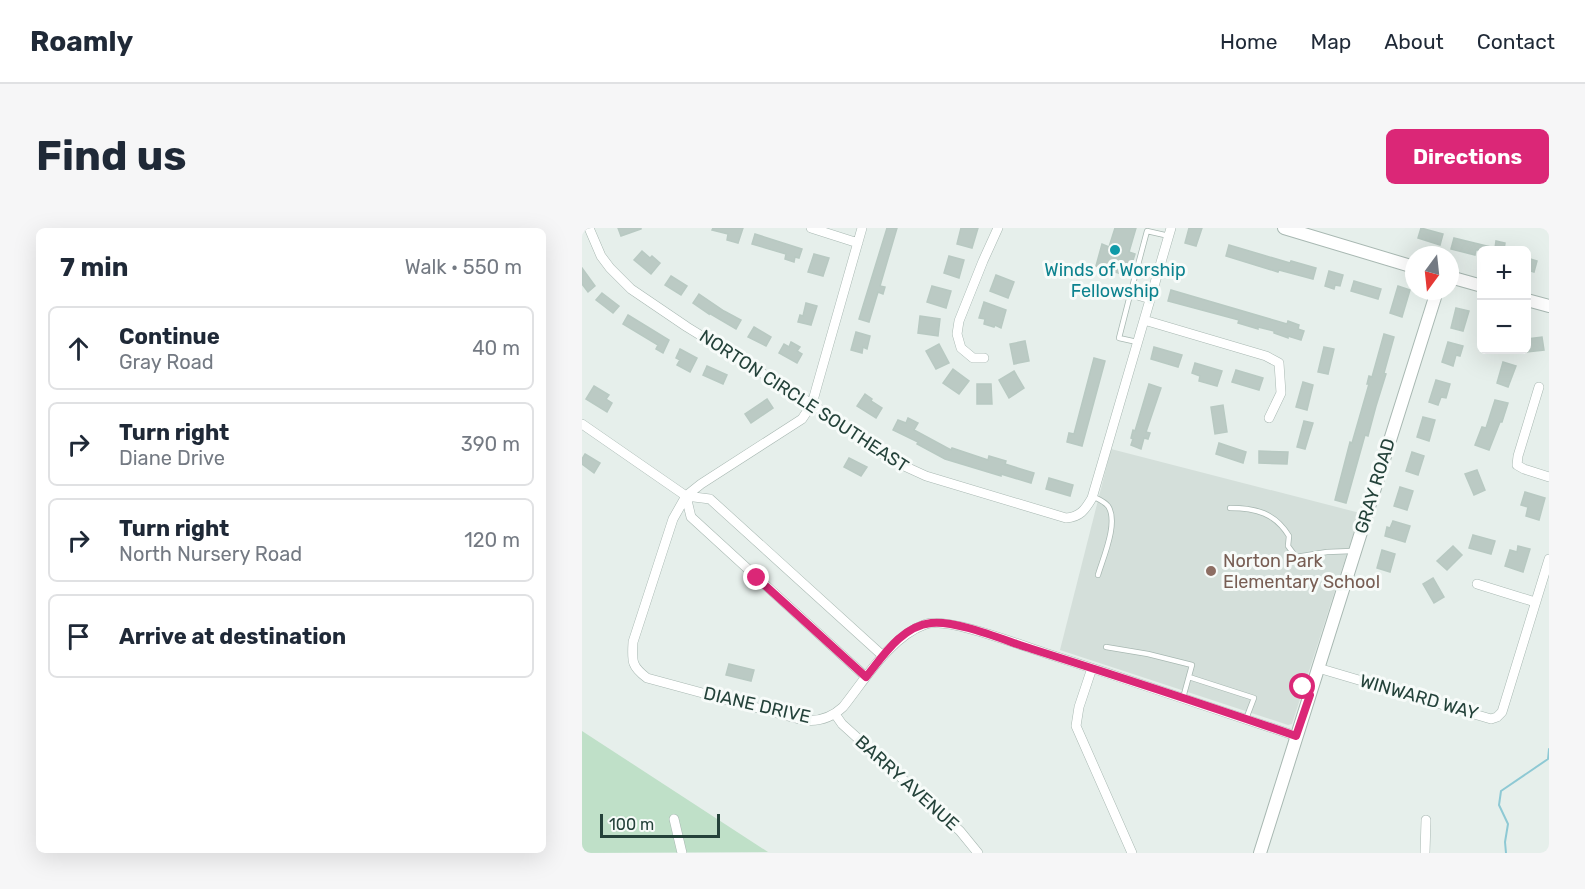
<!DOCTYPE html>
<html lang="en">
<head>
<meta charset="utf-8">
<style>
	:root { --surface:#fff; --page:#f6f6f7; --text:#1f2937; --muted:#747a83; --line:#e0e1e3; --accent:#db2777 }
	body { margin:0; font-family:Rubik,sans-serif; background:var(--page); color:var(--text) }
	.controls { position:absolute; right:18px; top:18px; display:grid; overflow:hidden; border-radius:9px; box-shadow:0 6px 24px #0002 }
	.controls button { width:54px; height:54px; display:grid; place-items:center; padding:0; border:0; border-bottom:2px solid var(--line); background:var(--surface); color:var(--text); font:30px sans-serif }
	.compass { position:absolute; left:823px; top:18px; width:54px; height:54px; border-radius:50%; background:var(--surface); box-shadow:0 6px 24px #0002; rotate:195deg }
	.scale { position:absolute; left:18px; bottom:15px; width:120px; box-sizing:border-box; padding-left:6px; border:3px solid #24423a; border-top:0; font-size:16px; line-height:21px; white-space:nowrap; color:#24423a; -webkit-text-stroke:4px #f7fbf9; paint-order:stroke }
	.stop { position:absolute; width:18px; height:18px; margin:-14px; border:4px solid #db2777; border-radius:50%; background:#fff }
	.stop.end { background:#db2777; border-color:#fff; box-shadow:0 2px 6px #0008 }
	.list { margin:0; padding:0; list-style:none }
	h2 { display:flex; justify-content:space-between; align-items:center; height:78px; margin:0; padding:0 24px; font-size:26px }
	h2 small { font-size:20px; font-weight:400; color:var(--muted) }
	.list li { display:grid; grid-template-columns:39px 1fr auto; gap:18px; align-items:center; box-sizing:border-box; height:84px; margin:0 12px 12px; padding:0 12px; border:2px solid var(--line); border-radius:9px }
	.list b { display:block; font-size:22px; white-space:nowrap }
	.list p { margin:0; font-size:20px; white-space:nowrap; color:var(--muted) }
	.list em { font-size:20px; font-style:normal; color:var(--muted) }
	.icon { flex:none; width:33px; height:33px; fill:none; stroke:currentColor; stroke-width:2; stroke-linecap:round; stroke-linejoin:round }
	.map { position:relative; flex:none; width:967px; height:625px; overflow:hidden; border-radius:9px }
	header { display:flex; align-items:center; gap:36px; box-sizing:border-box; height:84px; padding:0 30px; background:var(--surface); border-bottom:2px solid var(--line) }
	header strong { font-size:28px }
	nav { display:flex; gap:33px; margin-inline-start:auto; font-size:21px }
	.intro { display:flex; align-items:center; justify-content:space-between; box-sizing:border-box; height:144px; padding:0 36px }
	h1 { margin:0; font-size:42px }
	.button { padding:15px 27px; border-radius:9px; background:var(--accent); color:#fff; font-size:21px; font-weight:700 }
	main { display:flex; gap:36px; padding:0 36px }
	aside { flex:1; background:var(--surface); border-radius:9px; box-shadow:0 6px 24px #0002 }
	.map>svg:first-child { display:block }
</style>
</head>
<body>
<header>
<strong>Roamly</strong>
<nav><a>Home</a><a>Map</a><a>About</a><a>Contact</a></nav>
</header>
<div class="intro"><h1>Find us</h1><a class="button">Directions</a></div>
<main>
<aside>
<h2>7 min<small>Walk · 550 m</small></h2>
<ul class="list">
<li><svg class="icon" aria-label="ahead" viewBox="0 0 24 24"><path d="M12 20V5M6 11l6-6 6 6"/></svg><div><b>Continue</b><p>Gray Road</p></div><em>40 m</em></li>
<li><svg class="icon" aria-label="right" viewBox="0 0 24 24"><path d="M7 20v-9h11M14 6l5 5-5 5"/></svg><div><b>Turn right</b><p>Diane Drive</p></div><em>390 m</em></li>
<li><svg class="icon" aria-label="right" viewBox="0 0 24 24"><path d="M7 20v-9h11M14 6l5 5-5 5"/></svg><div><b>Turn right</b><p>North Nursery Road</p></div><em>120 m</em></li>
<li><svg class="icon" aria-label="arrive" viewBox="0 0 24 24"><path d="M6 21V4h12l-3 4 3 4H6"/></svg><div><b>Arrive at destination</b></div></li>
</ul>
</aside>
<div class="map">
<svg width="967" height="625" viewBox="0 0 967 625">
	<rect width="100%" height="100%" fill="#e6efeb"/>
	<path fill="#d4dfda" d="M529,221L778,285L710,496L706,497L478,422Z"/>
	<path fill="#bfe0c8" d="M0,503L186,624L0,625Z"/>
	<g fill="none" stroke-linecap="round" stroke-linejoin="round">
		<path stroke="#8ec9d4" stroke-width="2" d="M924,625L923,614L926,596L917,577L919,563L966,531L967,521"/>
	</g>
	<path fill="#bbcac4" stroke="#b8c9c2" stroke-width="1.5" d="M36,0H59V1L39,8Z
		M131,0H161L156,15L145,12L146,6L130,2Z
		M305,0H315L298,58L303,59L301,66L296,64L287,94L277,91Z
		M379,0H396L390,20L375,16Z
		M533,0H554L547,24L553,26L546,48L514,38L520,16L527,19Z
		M607,0H620L614,18L603,15Z
		M839,0L861,6L858,17L836,10Z
		M173,6L220,21L217,30L213,29L212,34L203,31L204,26L170,16Z
		M872,10L913,20L914,13L923,15L922,22H894L893,27L869,21Z
		M647,17L708,35L709,33L734,40L731,51L697,42L696,44L644,28Z
		M60,23L68,30L70,28L78,35L69,46L52,32Z
		M232,26L247,30L241,48L226,44Z
		M367,28L382,32L377,50L362,45Z
		M945,30L955,33L952,44L945,42Z
		M0,40L13,58L6,64L0,56Z
		M747,43L761,47L758,58L753,57L752,61L743,58Z
		M414,47L432,54L426,70L408,63Z
		M89,48L105,58L99,67L83,57Z
		M772,53L799,61L796,71L769,63Z
		M350,58L369,63L364,80L345,74Z
		M816,58L828,62L820,89L808,85Z
		M589,62L705,96L706,93L717,97L716,101L722,103L719,112L706,108V110L692,105V103L676,99V101L656,95L657,92L586,73Z
		M20,65L37,78L31,85L14,72Z
		M117,66L142,83L159,92L154,101L127,85V86L111,75Z
		M402,74L424,82L419,100L413,97L412,99L402,96L403,91L397,90Z
		M224,75L235,78L229,97L216,94L218,87L221,88Z
		M874,80L887,83L881,103L869,100Z
		M46,87L87,112L81,125L74,121L76,117L41,96Z
		M338,88L358,91L356,108L336,105Z
		M172,99L189,109L184,118L166,109Z
		M274,104L288,108L285,121L281,119L280,125L269,122Z
		M802,106L812,109L802,145L804,146L794,178L786,208L783,207L764,275L753,272L768,214L770,215L787,156H785L787,148L790,149Z
		M960,109L962,122L945,124V111Z
		M443,113L447,133L432,136L428,116Z
		M209,114L218,119L215,123L220,126L215,135L197,125L202,116L207,119Z
		M866,114L881,118L878,128L874,127L871,138L860,134Z
		M357,116L367,135L354,141L344,123Z
		M572,119L600,127L596,139L569,131Z
		M742,119L752,121L746,146L736,144Z
		M98,121L115,130L108,144L95,137L98,132L94,130Z
		M512,130L523,133L500,218L485,214L487,205L492,206Z
		M921,134L934,138L926,159L915,155Z
		M613,135L640,143L635,158L617,153L618,148L610,145Z
		M125,138L145,147L141,156L121,147Z
		M371,141L387,153L377,166L361,155Z
		M654,142L681,150L677,162L650,154Z
		M432,143L442,160L427,170L417,152Z
		M854,152L868,156L864,170L859,169L856,177L847,174Z
		M721,154L731,157L725,182L714,179Z
		M395,156H409L410,176H395Z
		M567,156L579,160L564,204L568,205L566,211L562,210L559,221L549,217L551,211L549,210L551,202L553,203Z
		M12,158L27,167L24,171L30,175L25,184L4,171Z
		M283,166L290,171L289,173L300,180L294,190L275,178Z
		M185,171L191,180L169,195L163,186Z
		M913,172L926,175L920,194H918L907,222L893,217L900,199L904,200Z
		M641,177L645,204L633,206L629,179Z
		M841,189L853,192L847,213L835,209Z
		M326,190L336,195L332,202L369,222L370,220L406,232L407,228L424,233L423,236L452,245L449,255L419,246V248L363,231L335,216L336,214L311,202L316,192L324,195Z
		M722,193L731,195L723,221L715,219Z
		M637,215L664,224L661,235L634,226Z
		M677,223L706,224L705,236L677,235Z
		M830,224L842,228L836,247L824,243Z
		M3,226L18,235L12,245L0,236V231Z
		M267,230L285,239L279,248L262,239Z
		M895,242L903,262L892,267L883,246Z
		M467,250L491,257L488,268L464,261Z
		M818,259L831,263L825,282L812,278Z
		M943,264L963,270L957,292L944,288L946,279L939,277Z
		M811,293L828,298L823,314L803,308L805,299L808,300Z
		M891,307L913,313L909,326L887,320Z
		M871,318L880,327L865,342L855,333Z
		M936,318L948,321L941,344L923,338L928,322L935,324Z
		M800,322L813,326L808,344L795,340Z
		M851,350L862,369L852,375L841,356Z
		M147,436L172,442L169,453L144,447Z"/>
	<g fill="none" stroke-linecap="round" stroke-linejoin="round">
		<g stroke="#a8b8b2" stroke-width="6">
			<path id="service" d="M548,67L537,110L555,114
				M568,73L548,67L565,3L587,8
				M510,268C516,271 522,273 526,278C537,294 521,330 516,347
				M648,280C674,280 693,285 707,308L706,318L714,329L745,324L770,323
				M524,419L566,426L610,437L601,470
				M607,449L672,470L664,491"/>
		</g>
		<g stroke="#a8b8b2" stroke-width="10">
			<path id="minor" d="M7,0L19,28L28,40L49,61L105,99L230,176L309,232L344,248L484,290C498,289 503,282 510,270L589,0
				M229,0L276,15
				M280,0L235,158L230,176L220,191L119,256L104,268L91,291L51,414C50,433 49,438 65,450L217,491C234,495 248,491 261,479C284,450 309,408 344,396C366,389 438,417 463,425C547,452 631,480 714,508
				M562,92L684,128L697,135L699,165L687,190
				M402,130H391L379,120L375,106L377,93L401,33L416,0
				M957,159L936,228L935,237L942,241L967,249
				M0,196L104,268L128,271L301,428
				M104,268L109,289L284,449
				M895,356L953,374
				M510,440L497,479L494,498L550,625
				M736,440L909,491L915,489L920,484L967,331
				M253,486L260,496L378,603L396,625
				M92,591L100,625
				M843,625L844,592"/>
		</g>
		<g stroke="#a8b8b2" stroke-width="14">
			<path id="tertiary" d="M702,0L832,39
				M868,49L900,58
				M945,72L967,78
				M678,625L855,63"/>
		</g>
		<use href="#service" stroke="#fff" stroke-width="4.5"/>
		<use href="#minor" stroke="#fff" stroke-width="9"/>
		<use href="#tertiary" stroke="#fff" stroke-width="12"/>
	</g>
	<g fill="none" stroke-linecap="round" stroke-linejoin="round">
		<path stroke="#db2777" stroke-width="8" d="M175,350L284,449C301,428 320,398 349,395C375,392 424,413 450,421C538,449 627,478 714,508L728,467L721,459"/>
	</g>
	<circle fill="#0f9aa8" stroke="#f7fbf9" stroke-width="2" cx="533" cy="22" r="6"/>
	<circle fill="#8d6e63" stroke="#f7fbf9" stroke-width="2" cx="629" cy="343" r="6"/>
	<g text-anchor="middle" dominant-baseline="central" stroke-width="6" stroke-linejoin="round" paint-order="stroke">
		<g font-size="18" fill="#0d838f" stroke="#f7fbf9">
			<text x="533" y="42">Winds of Worship<tspan x="533" dy="21">Fellowship</tspan></text>
		</g>
		<g font-size="18" fill="#24423a" stroke="#f7fbf9">
			<text transform="translate(222 173) rotate(33)">NORTON CIRCLE SOUTHEAST</text>
			<text transform="translate(793 258) rotate(-73)">GRAY ROAD</text>
			<text transform="translate(837 469) rotate(16)">WINWARD WAY</text>
			<text transform="translate(175 477) rotate(13)">DIANE DRIVE</text>
			<text transform="translate(325 555) rotate(42)">BARRY AVENUE</text>
		</g>
		<g font-size="18" fill="#785e54" stroke="#f7fbf9" text-anchor="start">
			<text x="641" y="333">Norton Park<tspan x="641" dy="21">Elementary School</tspan></text>
		</g>
	</g>
</svg>
<div class="controls">
<button>+</button>
<button>−</button>
</div>
<svg class="compass" viewBox="-18 -18 36 36"><path d="M0-13l5 13h-10z" fill="#e53935"/><path d="M0 13l5-13h-10z" fill="#747a83"/></svg>
<div class="scale">100 m</div>
<div class="stop" style="left:721px;top:459px"></div>
<div class="stop end" style="left:175px;top:350px"></div>
</div>
</main>
</body>
</html>
